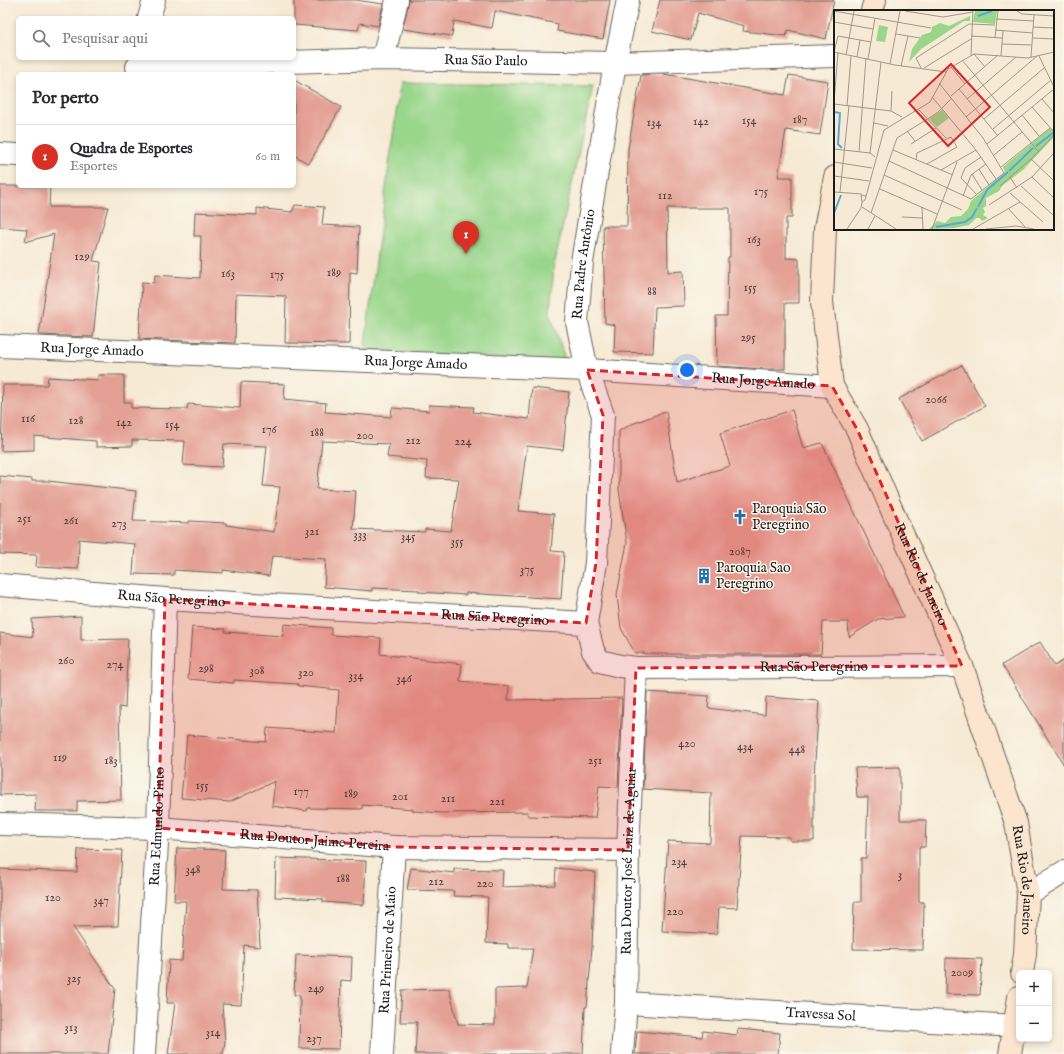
<!DOCTYPE html>
<html lang="pt">
<head>
<meta charset="utf-8">
<style>
	:root { --surface:#fff; --page:#f7f7f7; --text:#2b2b33; --muted:#7c7c81; --line:#e1e1e2; --accent:#d93025 }
	body { margin:0; font-family:"IM FELL English",serif; background:var(--page); color:var(--text) }
	.controls { position:absolute; right:12px; bottom:12px; display:grid; overflow:hidden; border-radius:6px; box-shadow:0 2px 6px #0003 }
	.controls button { width:36px; height:36px; display:grid; place-items:center; padding:0; border:0; border-bottom:1px solid var(--line); background:var(--surface); color:var(--text); font:20px sans-serif }
	.you { position:absolute; left:687px; top:370px; width:14px; height:14px; margin:-10px; border:3px solid #fff; border-radius:50%; background:#1a73e8; box-shadow:0 0 0 6px #1a73e833 }
	.badge { display:grid; place-items:center; width:26px; height:26px; border-radius:50%; background:var(--accent); color:#fff; font-size:13px; font-weight:700 }
	.pin { position:absolute; translate:-50% -33px; filter:drop-shadow(0 1px 2px #0008) }
	.pin::after { content:''; position:absolute; top:21px; width:14px; height:12px; background:inherit; clip-path:polygon(0 0,100% 0,50% 100%) }
	.list { margin:0; padding:0; list-style:none }
	h2 { display:flex; justify-content:space-between; align-items:center; height:52px; margin:0; padding:0 16px; font-size:17px }
	h2 small { font-size:13px; font-weight:400; color:var(--muted) }
	.list li { display:grid; grid-template-columns:26px 1fr auto; gap:12px; align-items:center; box-sizing:border-box; height:64px; padding:0 16px; border-top:1px solid var(--line) }
	.list b { display:block; font-size:15px; white-space:nowrap }
	.list p { margin:0; font-size:13px; white-space:nowrap; color:var(--muted) }
	.list em { font-size:13px; font-style:normal; color:var(--muted) }
	.icon { flex:none; width:22px; height:22px; fill:none; stroke:currentColor; stroke-width:2; stroke-linecap:round; stroke-linejoin:round }
	.map { position:relative; flex:none; width:1064px; height:1054px; overflow:hidden }
	.search { position:absolute; background:var(--surface); box-shadow:0 2px 6px #0003; left:16px; top:16px; width:280px; height:44px; display:flex; align-items:center; gap:10px; box-sizing:border-box; padding:0 14px; border-radius:6px; color:var(--muted); font-size:15px }
	.panel { position:absolute; background:var(--surface); box-shadow:0 2px 6px #0003; left:16px; top:72px; width:280px; height:116px; border-radius:6px }
	.map>svg:first-child { display:block }
</style>
</head>
<body>
<div class="map">
<svg width="1064" height="1054" viewBox="0 0 1064 1054">
	<rect width="100%" height="100%" fill="#fbf7ec"/>
	<filter id="ink" filterUnits="userSpaceOnUse"><feTurbulence type="fractalNoise" baseFrequency=".025" numOctaves="2"/><feDisplacementMap in="SourceGraphic" scale="8" xChannelSelector="R" yChannelSelector="G"/><feConvolveMatrix kernelMatrix="1 2 1 2 8 2 1 2 1" color-interpolation-filters="sRGB"/></filter>
	<filter id="wash" filterUnits="userSpaceOnUse"><feTurbulence type="fractalNoise" baseFrequency=".012" numOctaves="4" result="noise"/><feDisplacementMap in="SourceGraphic" scale="16" xChannelSelector="R" yChannelSelector="G"/><feGaussianBlur stdDeviation="0.9" result="paint"/><feColorMatrix in="noise" values="0 0 0 0 0 0 0 0 0 0 0 0 0 0 0 0 0 1.4 0 .05"/><feComposite in="paint" operator="in"/></filter>
	<g filter="url(#wash)">
		<rect width="100%" height="100%" fill="#f6ead4"/>
		<path fill="#99d68b" stroke="#5a7954" d="M400,83L593,86L554,266L550,313L566,362L364,351Z"/>
		<g id="blocks">
			<path fill="#e4a095" fill-rule="evenodd" d="M294,0H355L383,4L378,26L360,23L358,30L294,25Z
				M409,0H610L603,39L557,31L558,24L495,11L492,28L454,21L452,36L403,29Z
				M660,0H834L826,39L788,30L786,36L743,31L744,26L698,13L691,40L652,31Z
				M664,74L785,95L789,75L828,81L820,135L786,130L778,177H792V218H786V258L799,259V303H785V369H764L717,366L716,316H727L728,257H730V208H667L668,272L683,271L684,306L655,307L653,353L614,352L615,325L605,323L603,226H627L628,149L641,75Z
				M294,80L341,107L309,164L294,155Z
				M0,186H50L49,207H108L93,261L101,262L93,337L39,335L54,234L25,242L27,229L0,227Z
				M295,205L324,207L322,225L359,227L357,273L350,272L349,344L285,343L286,296L236,294L235,343L139,339L142,282L154,283L155,275L200,278L201,236H194L195,212L257,215V208L292,212Z
				M962,365L985,406L922,441L899,399Z
				M98,375H124V402H131V408L187,409L188,404L240,408L241,382L285,384L284,399L326,403L325,412L391,417L392,408L429,411V405L474,407L473,412L529,419L532,388L569,392L563,450L527,446L518,511L554,514L551,551L564,552L561,599L466,593V595L419,592V590L372,588V591L324,587L326,559L272,556L269,576L223,570V573L174,570V575L133,574L135,544L79,539L78,569L36,567L37,555L0,554V476L32,479V481H48L136,491L133,521L189,523V521L226,523V525L274,532L280,487L263,486L267,446L224,444L222,467L183,465L185,441L132,440V446L96,447V441L34,436V450L1,451L3,385H47L48,377L98,380ZM322,441L389,444L387,457L427,461L426,478L459,479L451,531L425,529V532L353,529L356,491L317,489Z
				M792,410L803,448L822,443L904,617L878,619L849,637L848,622H823L821,654H644L645,653H635L621,628L617,595L627,543L619,490V431L632,424L666,411L677,482L730,466L720,433Z
				M81,616V640L128,639L125,708L119,707L121,800L77,801V811H35L36,794L0,795V633L33,637L32,619Z
				M284,624L331,628V635L381,638L380,654L462,664L460,681L509,686L508,700L622,698L618,787L599,786L595,818L528,816L527,812L442,813L413,811V809L362,805V809L308,808L307,811L272,806L275,781L230,802L181,798L187,735L266,742L267,728L336,733L339,690L298,686V684L234,680V683L188,679L192,627L225,629V632L283,636Z
				M1040,642L1055,666L1064,660V765L1002,665Z
				M647,692L709,696L708,708L765,715L766,697L819,701L814,777V841H790V837L742,836L737,908L719,907L717,934L662,931L668,841L710,843L711,793L643,789Z
				M900,767V820H926L925,847H919V902H924L923,950L853,949L854,902H861V858H866L868,797H857L855,768Z
				M177,848L225,850L223,889L257,890L260,947L244,945L241,1005L222,1004L225,1042L223,1054H168L175,1003H167L169,960L182,961L186,901H174Z
				M78,849L122,850L118,926L73,927L115,989L108,1054H0V869L77,872Z
				M276,858L366,861L364,905L323,902V899L275,897Z
				M411,868L454,873V869L503,870L502,887L555,885L556,868L595,872L592,947L587,1007H585L583,1054H415L417,1022H400L402,990L449,989L458,1024L495,1025V989L527,988L533,948H508V944L486,943L488,897L453,896L454,891L407,890Z
				M296,955L352,957L351,981L341,980L339,1049L299,1048L300,995H294Z
				M946,958L982,959L980,995L945,994Z
				M738,1029L780,1033L778,1054H635L637,1031L702,1037L703,1031L737,1035Z"/>
		</g>
	</g>
	<g filter="url(#ink)">
		<use href="#blocks" fill-opacity="0" stroke="#68645c" stroke-width="1"/>
		<g fill="none" stroke-linecap="round" stroke-linejoin="round">
			<g stroke="#68645c" stroke-width="24">
				<g id="street">
					<path d="M149,18L154,0"/>
					<path d="M383,59L397,0"/>
					<path id="s1" d="M137,67L383,59L615,63L835,56"/>
					<path d="M0,154L18,155"/>
					<path id="s2" d="M0,346L587,370L832,386"/>
					<path id="s3" d="M0,585L165,599L586,623L593,651L600,661L620,666L636,668L962,666"/>
					<path id="s4" d="M586,623L596,563L603,415L587,370L577,322L582,262L615,63L628,0"/>
					<path id="s5" d="M0,824L158,828L394,847L628,850"/>
					<path d="M1028,894L1064,872"/>
					<path id="s6" d="M626,1003L1015,1026"/>
					<path id="s7" d="M144,1054L158,828L165,599"/>
					<path id="s8" d="M382,1054L394,847"/>
					<path id="s9" d="M622,1054L626,1003L628,850L636,668"/>
				</g>
			</g>
			<g stroke="#68645c" stroke-width="24">
				<g id="secondary">
					<path d="M872,11L875,0"/>
					<path id="s10" d="M835,177L825,229L822,302L832,386L857,429L894,515L962,666L1016,823L1028,894L1025,954L1022,973"/>
					<path d="M1010,1054L1019,997"/>
				</g>
			</g>
			<use href="#street" stroke="#fff" stroke-width="22"/>
			<use href="#secondary" stroke="#fbe5cf" stroke-width="22"/>
		</g>
	</g>
	<path fill="#d62828" fill-opacity="0.2" stroke="#d62828" stroke-width="3" stroke-dasharray="8 5" stroke-linejoin="round" d="M587,370L832,386L857,429L962,666L636,668L628,850L394,847L158,828L165,599L586,623L596,563L603,415Z"/>
	<defs>
		<g id="church-bare" transform="scale(1.2)"><path d="M-1.2-6h2.4v3.5h3.3v2.4h-3.3V6h-2.4V-.1h-3.3v-2.4h3.3Z" fill="#1f6fb2" stroke="#fbf7ec" stroke-width="2.5" paint-order="stroke"/></g>
		<g id="building-bare" transform="scale(1.2)"><path d="M-4-6H4V6H1V3H-1V6H-4ZM-2.5-4.3h1.7v1.8h-1.7ZM.8-4.3h1.7v1.8H.8ZM-2.5-1h1.7V.8h-1.7ZM.8-1h1.7V.8H.8Z" fill="#1f6fb2" stroke="#fbf7ec" stroke-width="2.5" paint-order="stroke"/></g>
	</defs>
	<g fill-rule="evenodd">
		<use href="#church-bare" x="740" y="517"/>
		<use href="#building-bare" x="704" y="576"/>
	</g>
	<g text-anchor="middle" dominant-baseline="central" stroke-width="3" stroke-linejoin="round" paint-order="stroke">
		<g font-size="12" fill="#4e3d3a">
			<text x="800" y="119">187</text>
			<text x="749" y="120">154</text>
			<text x="701" y="121">142</text>
			<text x="654" y="122">134</text>
			<text x="761" y="191">175</text>
			<text x="665" y="195">112</text>
			<text x="754" y="239">163</text>
			<text x="82" y="256">129</text>
			<text x="334" y="272">189</text>
			<text x="228" y="273">163</text>
			<text x="277" y="274">175</text>
			<text x="750" y="287">155</text>
			<text x="652" y="291">88</text>
			<text x="748" y="337">295</text>
			<text x="936" y="399">2066</text>
			<text x="28" y="418">116</text>
			<text x="76" y="420">128</text>
			<text x="124" y="422">142</text>
			<text x="172" y="424">154</text>
			<text x="269" y="429">176</text>
			<text x="317" y="432">188</text>
			<text x="365" y="435">200</text>
			<text x="413" y="440">212</text>
			<text x="463" y="441">224</text>
			<text x="24" y="518">251</text>
			<text x="71" y="520">261</text>
			<text x="119" y="523">273</text>
			<text x="312" y="531">321</text>
			<text x="360" y="534">333</text>
			<text x="408" y="536">345</text>
			<text x="457" y="541">355</text>
			<text x="740" y="551">2087</text>
			<text x="527" y="569">375</text>
			<text x="66" y="660">260</text>
			<text x="115" y="664">274</text>
			<text x="206" y="668">298</text>
			<text x="257" y="670">308</text>
			<text x="306" y="672">320</text>
			<text x="356" y="675">334</text>
			<text x="404" y="678">346</text>
			<text x="687" y="743">420</text>
			<text x="745" y="746">434</text>
			<text x="797" y="749">448</text>
			<text x="60" y="757">119</text>
			<text x="111" y="760">183</text>
			<text x="595" y="760">251</text>
			<text x="202" y="785">155</text>
			<text x="301" y="791">177</text>
			<text x="351" y="793">189</text>
			<text x="400" y="796">201</text>
			<text x="448" y="798">211</text>
			<text x="497" y="801">221</text>
			<text x="679" y="861">234</text>
			<text x="193" y="869">348</text>
			<text x="900" y="874">3</text>
			<text x="343" y="878">188</text>
			<text x="436" y="881">212</text>
			<text x="485" y="883">220</text>
			<text x="53" y="897">120</text>
			<text x="101" y="900">347</text>
			<text x="675" y="911">220</text>
			<text x="962" y="972">2009</text>
			<text x="74" y="978">325</text>
			<text x="316" y="988">249</text>
			<text x="71" y="1027">313</text>
			<text x="213" y="1032">314</text>
			<text x="314" y="1038">237</text>
		</g>
		<g font-size="14" fill="#1c1c1c" stroke="#fbf7ec">
			<text stroke="none"><textPath href="#s1" startOffset="349">Rua São Paulo</textPath></text>
			<text stroke="none"><textPath href="#s4" startOffset="364">Rua Padre Antônio</textPath></text>
			<text stroke="none"><textPath href="#s2" startOffset="92">Rua Jorge Amado</textPath></text>
			<text stroke="none"><textPath href="#s2" startOffset="416">Rua Jorge Amado</textPath></text>
			<text stroke="none"><textPath href="#s2" startOffset="764">Rua Jorge Amado</textPath></text>
			<text stroke="none"><textPath href="#s10" startOffset="419">Rua Rio de Janeiro</textPath></text>
			<text stroke="none"><textPath href="#s3" startOffset="172">Rua São Peregrino</textPath></text>
			<text stroke="none"><textPath href="#s3" startOffset="496">Rua São Peregrino</textPath></text>
			<text stroke="none"><textPath href="#s3" startOffset="843">Rua São Peregrino</textPath></text>
			<text stroke="none"><textPath href="#s7" startOffset="228">Rua Edmundo Pinto</textPath></text>
			<text stroke="none"><textPath href="#s5" startOffset="315">Rua Doutor Jaime Pereira</textPath></text>
			<text stroke="none"><textPath href="#s9" startOffset="193">Rua Doutor José Luiz de Aguiar</textPath></text>
			<text stroke="none"><textPath href="#s10" startOffset="743">Rua Rio de Janeiro</textPath></text>
			<text stroke="none"><textPath href="#s8" startOffset="104">Rua Primeiro de Maio</textPath></text>
			<text stroke="none"><textPath href="#s6" startOffset="195">Travessa Sol</textPath></text>
		</g>
		<g font-size="14" fill="#1c1c1c" stroke="#fbf7ec" text-anchor="start">
			<text x="752" y="509">Paroquia São<tspan x="752" dy="16">Peregrino</tspan></text>
			<text x="716" y="568">Paroquia Sao<tspan x="716" dy="16">Peregrino</tspan></text>
		</g>
	</g>
	<g transform="translate(834 10)">
		<rect width="220" height="220" fill="#f6ead4"/>
		<path d="M141,1H163L161,14L139,12ZM136,6V11H130L87,39L75,52L78,39L88,25L97,22L98,17L106,13L115,16ZM45,15L54,17L51,32L42,31ZM108,100L115,108L103,117L95,109ZM215,119H220V127L189,160L168,176L165,181L152,188V196L149,198L151,202L149,205L154,208L148,211L146,208H142L135,215L120,218L95,219L103,211L111,213L117,207L127,206L134,199L137,191L171,162L169,157Z" fill="#99d68b"/>
		<path fill="none" stroke="#5ca6d4" stroke-width="2" d="M144,6L158,1M0,102L6,103L4,134L8,138M202,136L219,123M175,161L199,138M144,197L153,180L174,162M0,203L7,185M102,217L131,212L138,207L143,198"/>
		<path fill="none" stroke="#9f988a" stroke-width="1" d="M0,1L97,18M71,1L109,7L139,2M183,1L188,4L220,6M162,9L200,11M0,12L39,19M199,17L220,18M161,20L199,23M62,24L86,28M137,26L168,28M161,27L164,1M199,28L220,29M168,34L198,35M0,42L61,55L112,62M0,42L4,26L37,32M140,44L151,57M12,45L20,1M137,45L139,1M167,46L169,21M205,46L220,77M23,47L26,30M197,47L200,5M34,49L41,8M128,50L205,142M56,54L66,1M67,56L74,26M117,57L131,74M87,58L82,48L135,14L161,15M90,58L137,29M125,79L164,126M117,86L164,45M99,88L142,140L162,169M133,89L182,47M208,89L220,103M0,92L4,43M0,94L57,101L68,107M13,96L17,46M198,97L220,122M85,100L112,128M57,101L58,81M188,105L205,126M132,107L203,46M150,109L210,58M40,113L54,116M159,119L217,70M73,121L81,131M77,134L102,118M153,134L220,79M0,139L36,143L41,147M59,140L119,165M25,142L32,48M36,143L47,52M160,145L188,122M197,149L220,171M82,150L83,143L117,127L123,137L93,154M55,151L137,189L170,163L149,128L105,73M0,152L38,158M167,157L216,118M145,159L155,175M107,160L142,140M138,164L148,180M50,165L128,200M0,166L35,171M176,167L183,178M198,167L220,188M166,176L197,149L220,125M187,176L219,205M46,179L103,204M0,182L28,184M6,182L15,96M176,183L209,212M143,185L127,168L131,158L147,147M32,186L27,185L28,192L31,190L50,120L96,92L114,59L140,44L194,48L220,42M129,186L137,165L152,154M155,195L198,167L220,143M28,197L62,219M88,197L89,219M174,198L191,217M37,203L63,128L103,103L117,89M68,207L88,208M13,219L27,198L28,192M34,219L41,206M98,219L123,152M139,219L186,192M152,219L182,216L200,219"/>
		<path fill="#d62828" fill-opacity="0.15" stroke="#d62828" stroke-width="2" d="M117,54L156,97L114,136L75,93Z"/>
		<rect width="220" height="220" fill="none" stroke="#1c1c1c" stroke-width="2"/>
	</g>
</svg>
<div class="controls">
<button>+</button>
<button>−</button>
</div>
<div class="you"></div>
<div class="pin badge" style="left:466px;top:254px">1</div>
<div class="search"><svg class="icon" aria-label="search" viewBox="0 0 24 24"><circle cx="10" cy="10" r="6"/><path d="M15 15l6 6"/></svg>Pesquisar aqui</div>
<section class="panel">
<h2>Por perto<small></small></h2>
<ul class="list">
<li><span class="badge">1</span><div><b>Quadra de Esportes</b><p>Esportes</p></div><em>60 m</em></li>
</ul>
</section>
</div>
</body>
</html>
